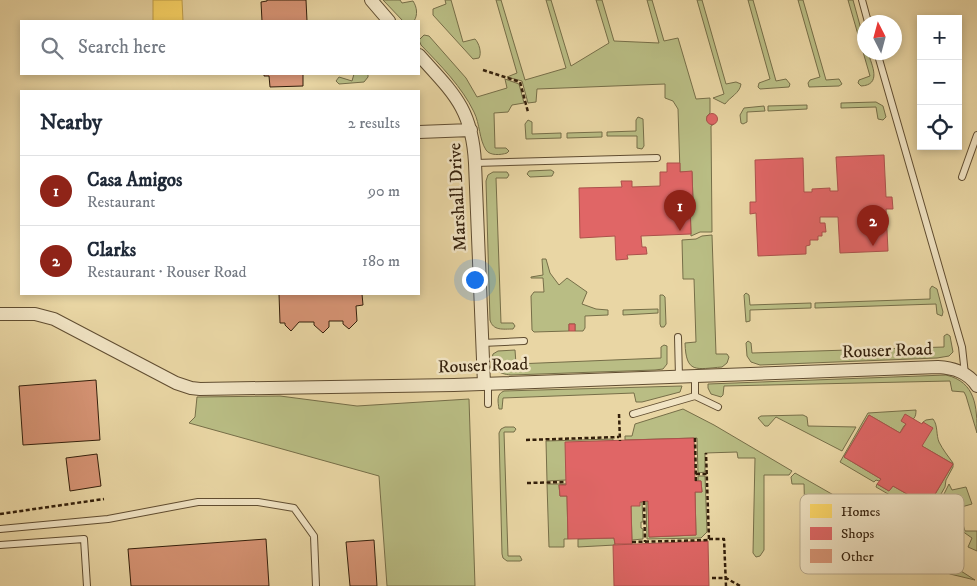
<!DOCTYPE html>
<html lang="en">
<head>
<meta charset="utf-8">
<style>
	:root { --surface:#fff; --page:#f6f6f7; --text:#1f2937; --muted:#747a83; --line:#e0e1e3; --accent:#8f2418 }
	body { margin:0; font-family:"IM FELL DW Pica",serif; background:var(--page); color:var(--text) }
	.controls { position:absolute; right:15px; top:15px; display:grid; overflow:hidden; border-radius:0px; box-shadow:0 2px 8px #0003 }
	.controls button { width:45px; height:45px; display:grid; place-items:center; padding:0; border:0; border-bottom:1px solid var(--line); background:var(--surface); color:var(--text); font:25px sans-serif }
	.compass { position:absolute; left:857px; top:15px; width:45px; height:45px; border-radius:50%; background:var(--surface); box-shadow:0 2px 8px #0003; rotate:354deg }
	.you { position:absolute; left:474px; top:279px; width:18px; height:18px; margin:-12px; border:4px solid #fff; border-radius:50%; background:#1a73e8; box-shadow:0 0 0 8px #1a73e833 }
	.badge { display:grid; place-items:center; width:32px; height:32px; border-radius:50%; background:var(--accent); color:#fff; font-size:16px; font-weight:700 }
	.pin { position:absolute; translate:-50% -41px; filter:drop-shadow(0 1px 2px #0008) }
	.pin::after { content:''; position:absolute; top:26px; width:18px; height:15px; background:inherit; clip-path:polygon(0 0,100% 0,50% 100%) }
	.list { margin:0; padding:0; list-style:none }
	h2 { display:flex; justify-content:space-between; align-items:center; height:65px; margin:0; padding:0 20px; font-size:21px }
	h2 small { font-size:16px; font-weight:400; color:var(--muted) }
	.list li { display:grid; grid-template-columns:32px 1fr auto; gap:15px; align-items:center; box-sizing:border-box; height:70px; padding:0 20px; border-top:1px solid var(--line) }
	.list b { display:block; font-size:19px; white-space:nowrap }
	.list p { margin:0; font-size:16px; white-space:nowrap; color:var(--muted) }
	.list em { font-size:16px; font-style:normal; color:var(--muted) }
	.icon { flex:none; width:28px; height:28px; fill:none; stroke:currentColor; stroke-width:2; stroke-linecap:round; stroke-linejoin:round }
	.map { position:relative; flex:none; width:977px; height:586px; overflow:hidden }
	.search { position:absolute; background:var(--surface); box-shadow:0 2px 8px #0003; left:20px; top:20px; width:400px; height:55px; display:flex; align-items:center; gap:12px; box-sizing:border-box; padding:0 18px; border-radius:0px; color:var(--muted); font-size:19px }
	.panel { position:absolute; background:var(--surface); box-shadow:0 2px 8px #0003; left:20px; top:90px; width:400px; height:205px; border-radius:0px }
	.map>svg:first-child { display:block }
</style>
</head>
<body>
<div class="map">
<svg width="977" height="586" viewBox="0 0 977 586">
	<rect width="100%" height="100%" fill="#e9d6a4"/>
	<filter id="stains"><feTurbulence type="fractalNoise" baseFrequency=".004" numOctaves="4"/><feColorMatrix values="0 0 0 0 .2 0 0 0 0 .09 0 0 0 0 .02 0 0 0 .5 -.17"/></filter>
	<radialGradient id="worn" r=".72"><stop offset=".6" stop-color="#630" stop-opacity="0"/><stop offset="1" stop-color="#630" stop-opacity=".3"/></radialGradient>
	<path fill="#b9bd84" stroke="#766e48" d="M383,0H400L402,3L413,1C417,7 418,15 414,21H403Z
		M445,0H451L463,42L475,39C479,43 482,53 479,58L473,59L433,15V9L446,4Z
		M496,0H501L525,80L566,68L546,0H551L571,66L609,43L596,0H602L614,41L659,43L647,0H652L664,41L678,38L696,99L710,98V113L707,116V121L710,124H714L711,126L712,232H700L691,236L690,202L693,201L692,172H680L678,109L673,101L665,98V84L537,89L536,102L528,103L522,81L507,77L517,73Z
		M697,0H702L726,84L736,82L741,84C740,93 730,97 725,104L713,98L724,94Z
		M748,0H753L776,81L786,79L790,84L789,87L760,89L758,87L759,83L770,79Z
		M798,0H803L826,80L839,79L842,84L839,86L809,87L808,83L810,80L820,77Z
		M848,0H853L864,40V52L868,53C872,65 882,85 861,86L858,83L859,80L870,76Z
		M424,35L429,36L466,78L477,97L507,88L505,79L519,84L524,103L512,105L508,112L494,113L495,148H506L509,151L507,153C501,155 490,156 486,150C479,139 480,124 474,112C462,87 441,66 421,45L419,40Z
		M354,74H368V77L364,82L339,84L336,81L339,77L352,81Z
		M841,103L876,102L883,106L886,117L883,120L878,119L876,107L841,108Z
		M807,105V109L768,111V106Z
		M764,106L765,111L747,112V122L743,124L741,123L740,115L744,108Z
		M638,117L643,119L644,146L642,149L637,148V136H607V132L636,131V120Z
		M528,120L532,122V134L561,133V138L526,139L525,124Z
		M602,132V137L567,138V133Z
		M551,170L554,172L552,176L530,177L527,174L529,171Z
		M493,172H507L509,175L507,178H496L501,323H513L515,326L513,329C503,329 493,331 490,320L486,181L488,175Z
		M712,235L716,354H727L729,357L727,363L722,367C696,369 686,374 685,343L696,342L694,279H683L682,240L696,239L702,236Z
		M542,259H546L550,273L559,285L567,278L587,292L582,304L596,309L608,310V315L585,316V328L583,331H575V324H569V331L534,332L532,330L531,296L534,292H544L543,278H531V277L543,275Z
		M932,286L937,289L943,312L942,316L937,314L936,304L815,308V303L930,299V289Z
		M746,293L749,295L750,305L811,303V308L750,310V321L746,322L744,295Z
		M660,295H663L665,297L666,324L664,327H661L660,324Z
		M658,309V313L623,315V310Z
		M947,334L950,336L953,352L949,356L937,358L760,365L751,362L747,356L746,343L748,341L751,343L752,353L944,347V336Z
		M664,345L667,346V364L663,369L655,370L511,375C498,374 489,368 493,354L498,351L515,350L516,364L661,358V347Z
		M946,375C976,382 977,407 977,433L966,396L964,392L952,391L950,381L724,386L723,395L721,397L711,394L708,388V384Z
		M682,386L680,392L642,402H636L634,393L503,398L502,409H499C498,402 496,394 504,391Z
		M280,396L357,406L469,399L475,586H387L379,476L189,423L195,417L197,397Z
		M683,409L714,425L792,471L789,475H764V550L760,556L756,557L753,553L755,458H738L737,452L705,453V472L698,473L697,438L625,440V436H632L635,424Z
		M916,410C916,418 914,419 907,423C904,425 902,429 900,433L869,415L844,457L881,479L879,481L876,480L874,482L840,462L868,413Z
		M803,415L807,417L808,426L856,427L842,451L776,417L768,426H765L758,418L761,416Z
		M933,419C938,425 936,435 939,442C943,450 948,456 953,463V467L946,480L945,487L929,515L926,516L876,487L877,484L889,491L893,486L928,506L953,464L922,446L923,422L926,420Z
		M505,427H514L516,429L514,432H504L508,556H520L522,560L520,561H507L503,558L502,554L499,433L501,429Z
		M613,439V441L566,480L547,481L546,441Z
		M795,473L837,497L834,502L809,501V519H805L804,484H792L791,477Z
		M698,476H705L707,532L701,538L647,539L646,501H648L649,537L696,535L695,492H702L701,481H698Z
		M547,484H566L559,485L560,496H567L568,539H564V547H549Z
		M949,484L952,490L966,487L972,504L958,508L965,531H977V551L968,547L972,538L962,531L953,519L937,508Z
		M840,499L920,546L924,544L927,545L928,550L975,580L950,574L930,562L929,560L931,556L917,548L848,546L849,512L840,511L837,505Z
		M640,502H642L643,522H641V528L643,529V539L632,540L631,506Z
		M614,538L615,545L578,547V539Z"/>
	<path fill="#ffd966" stroke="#c2a14b" d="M153,0H182L183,21H153Z"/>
	<path fill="#e06666" stroke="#ac514b" d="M706.5 119a5.5 5.5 0 1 1 11 0a5.5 5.5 0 1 1-11 0Z
		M884,155L886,197H892L893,209H886L888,251L840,253L838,217H820V223H825L826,232H822V236H818V240H810V245L806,246V254L758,256L756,213L750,214V202H756L755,160L803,158L804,192H812V189L830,188V191H838L836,157Z
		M667,163H680V172L692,171L693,202H690L691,234L641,236L642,247H646L647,254L627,255L628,259L616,260L615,236L580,238L579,188L622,187L621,181H632V187L660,186V172H667Z
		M569,324H575V331H569Z
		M905,414L922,424L923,422L933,428L922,446L953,464L928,506L893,486L889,491L877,484L881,479L844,457L869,415L900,433L906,424L901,421Z
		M694,438L695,481H701L702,492H695L696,535L649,537L648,501L640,502V506H631L632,544H615L614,538L568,539L567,496H560L559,485H566L565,442Z
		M708,541L709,586H614L613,545Z"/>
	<path fill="#d79475" stroke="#331f0b" d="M267,0H306L307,21H262L261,2L267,1Z
		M264,74H309H303V86L270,87L269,76H264Z
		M279,294H362L363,305L356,306L357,321L349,329L343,324V321H329V327L323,333L314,325V322H299L291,331L285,325V323H280Z
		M96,380L100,440L23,445L19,386Z
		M97,454L101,486L70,491L66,458Z
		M266,539L269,586H131L128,549Z
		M374,540L377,586H350L346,542Z"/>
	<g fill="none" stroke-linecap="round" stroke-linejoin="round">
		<g stroke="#604d31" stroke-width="8">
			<path id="lane" d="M862,0L868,22
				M877,52L962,347L965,374
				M475,163L657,158
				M962,177L977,135
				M678,337L679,377
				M482,343L524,341
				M695,376V396
				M488,384V404
				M633,414L695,396L718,407
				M0,529L108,519L198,502H258L294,508L314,536L316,586
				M0,545L84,539L87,586"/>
		</g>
		<g stroke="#604d31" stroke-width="14">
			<path id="street" d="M371,0L389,21
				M419,55C453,93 472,108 475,163L484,384
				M419,132L471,130
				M0,314H35L54,319L176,383L191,388L200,389L454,385L938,367C954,368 968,372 977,386"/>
		</g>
		<path stroke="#331f0b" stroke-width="2.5" stroke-dasharray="4 2.5" stroke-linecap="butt" d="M483,70L520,82L528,112
			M619,414L620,441
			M695,438L696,481
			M526,440L619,437
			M696,474H707
			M527,483L566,482
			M644,501L645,542
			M0,514L104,499
			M709,539H724L726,586
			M632,542L709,540L706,453
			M712,578H726L740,586"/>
		<use href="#lane" stroke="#f1e4c4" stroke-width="6"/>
		<use href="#street" stroke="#f1e4c4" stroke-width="12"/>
	</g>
	<g text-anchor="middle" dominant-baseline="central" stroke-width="5" stroke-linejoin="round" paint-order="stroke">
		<g font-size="18" fill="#331f0b" stroke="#f1e4c4">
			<text transform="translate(458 197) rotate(-93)">Marshall Drive</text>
			<text transform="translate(887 351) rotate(-2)">Rouser Road</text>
			<text transform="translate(483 366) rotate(-2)">Rouser Road</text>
		</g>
	</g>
	<rect x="800" y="494" width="164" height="80" rx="8" fill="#f1e4c4" stroke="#b8a98c" stroke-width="1"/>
	<rect x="810" y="504" width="22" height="14" fill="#ffd966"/>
	<rect x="810" y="527" width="22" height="13" fill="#e06666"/>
	<rect x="810" y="549" width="22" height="14" fill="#d79475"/>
	<g font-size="14" fill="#331f0b">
		<text x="841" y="516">Homes</text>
		<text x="841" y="538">Shops</text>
		<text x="841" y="561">Other</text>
	</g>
	<rect width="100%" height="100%" filter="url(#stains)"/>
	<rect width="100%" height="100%" fill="url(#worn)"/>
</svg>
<div class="controls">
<button>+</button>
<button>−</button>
<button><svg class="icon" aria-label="locate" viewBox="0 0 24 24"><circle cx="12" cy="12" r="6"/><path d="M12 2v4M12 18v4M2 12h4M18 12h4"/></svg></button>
</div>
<svg class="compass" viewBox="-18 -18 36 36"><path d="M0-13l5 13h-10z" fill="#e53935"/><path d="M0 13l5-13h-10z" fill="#747a83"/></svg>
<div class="you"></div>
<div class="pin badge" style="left:680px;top:231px">1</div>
<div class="pin badge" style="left:873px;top:246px">2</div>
<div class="search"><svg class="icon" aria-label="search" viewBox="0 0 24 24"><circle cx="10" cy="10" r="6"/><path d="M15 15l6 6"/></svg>Search here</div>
<section class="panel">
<h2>Nearby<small>2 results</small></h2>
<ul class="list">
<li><span class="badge">1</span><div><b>Casa Amigos</b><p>Restaurant</p></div><em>90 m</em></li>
<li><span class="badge">2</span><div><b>Clarks</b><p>Restaurant · Rouser Road</p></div><em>180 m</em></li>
</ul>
</section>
</div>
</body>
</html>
